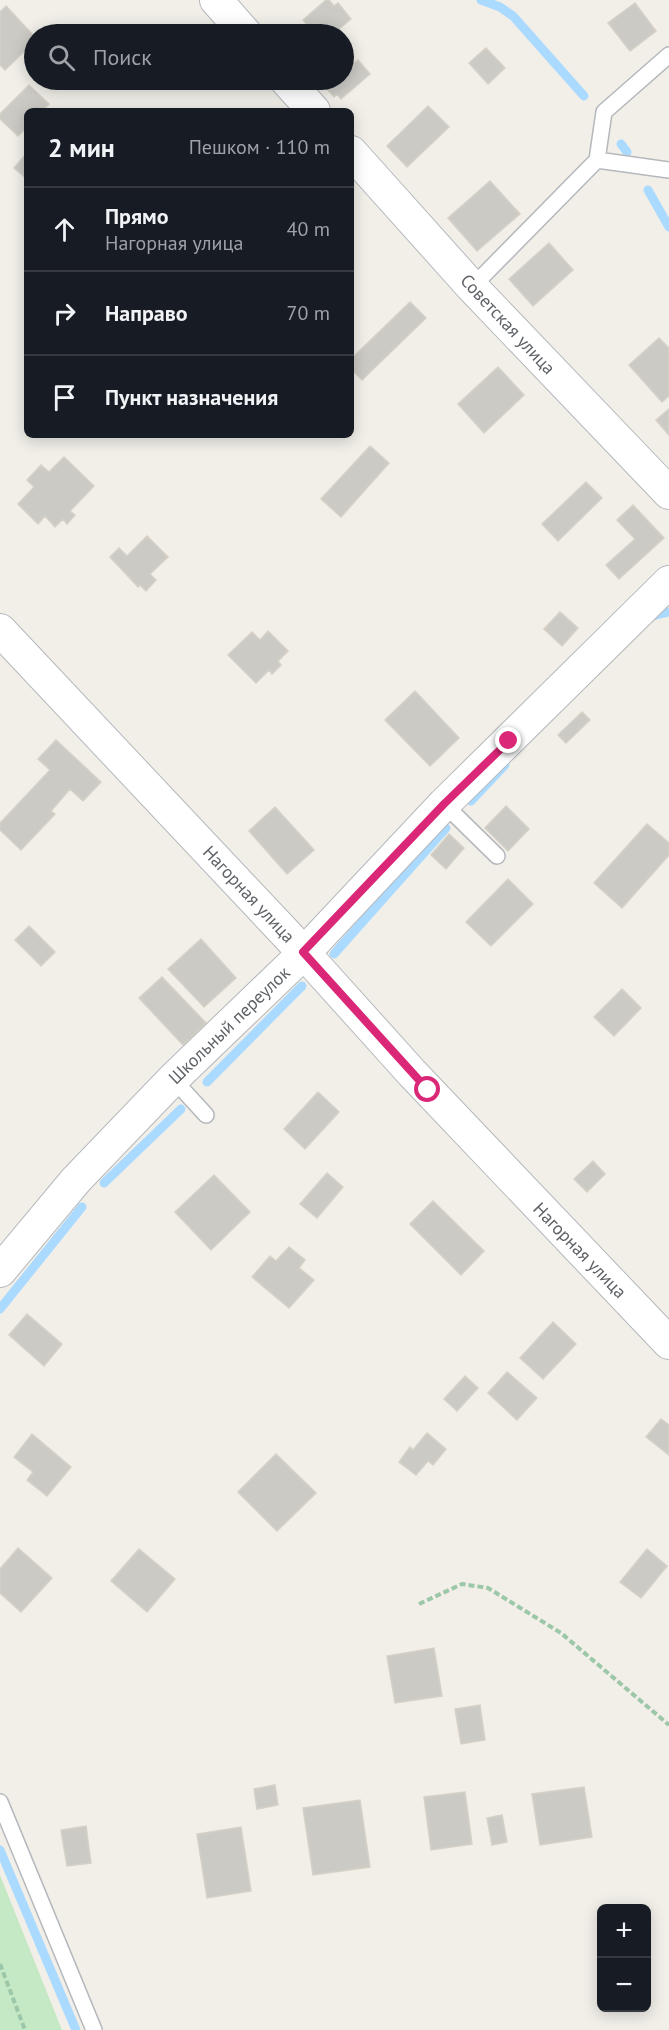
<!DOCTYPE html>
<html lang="ru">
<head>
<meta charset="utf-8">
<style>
	:root { --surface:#171b24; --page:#242831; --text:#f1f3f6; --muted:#9ea1a6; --line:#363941 }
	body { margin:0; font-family:"PT Sans",sans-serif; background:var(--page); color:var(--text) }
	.controls { position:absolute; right:18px; bottom:18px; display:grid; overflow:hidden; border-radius:9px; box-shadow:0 3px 15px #0003 }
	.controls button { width:54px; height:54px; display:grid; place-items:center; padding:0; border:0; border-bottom:2px solid var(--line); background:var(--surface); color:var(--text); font:30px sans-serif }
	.stop { position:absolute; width:18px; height:18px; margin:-14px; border:4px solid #db2777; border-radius:50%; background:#fff }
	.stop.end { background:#db2777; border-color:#fff; box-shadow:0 2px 6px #0008 }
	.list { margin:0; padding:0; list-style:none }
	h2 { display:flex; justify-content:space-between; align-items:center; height:78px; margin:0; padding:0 24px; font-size:26px }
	h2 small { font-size:20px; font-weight:400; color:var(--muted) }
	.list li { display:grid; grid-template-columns:39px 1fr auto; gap:18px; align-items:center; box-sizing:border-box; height:84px; padding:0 24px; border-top:2px solid var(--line) }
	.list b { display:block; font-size:22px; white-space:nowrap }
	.list p { margin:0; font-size:20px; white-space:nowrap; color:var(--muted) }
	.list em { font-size:20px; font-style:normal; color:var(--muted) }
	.icon { flex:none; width:33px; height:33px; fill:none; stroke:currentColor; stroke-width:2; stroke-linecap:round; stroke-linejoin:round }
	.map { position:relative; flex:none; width:669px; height:2030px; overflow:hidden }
	.search { position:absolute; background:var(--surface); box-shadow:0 3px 15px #0003; left:24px; top:24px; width:330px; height:66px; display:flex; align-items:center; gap:15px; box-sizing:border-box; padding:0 21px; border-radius:33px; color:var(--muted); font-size:22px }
	.panel { position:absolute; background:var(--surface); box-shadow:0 3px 15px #0003; left:24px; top:108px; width:330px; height:330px; border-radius:9px }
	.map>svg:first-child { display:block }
</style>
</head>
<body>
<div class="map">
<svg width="669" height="2030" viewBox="0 0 669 2030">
	<rect width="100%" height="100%" fill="#f1efe8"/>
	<path fill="#c5e8c5" d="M0,1875L62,2030H0Z"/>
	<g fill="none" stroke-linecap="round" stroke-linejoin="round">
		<path stroke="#aadaff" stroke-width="9" d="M481,0L500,7L513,16L584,96
			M621,144L627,152
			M648,190L669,227
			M647,617L669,612
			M471,801L505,765
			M334,954L446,828
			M207,1082L302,986
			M104,1183L181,1109
			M0,1309L82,1207
			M0,1850L76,2030"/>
	</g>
	<path fill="#cccac5" stroke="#d6d1c6" stroke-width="1.5" d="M326,0H329L334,6L338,3L351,19L333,34H302L310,28L303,20Z
		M635,3L656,31L630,51L608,23Z
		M6,6L34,36V42L5,70L0,65V12Z
		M486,48L505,68L488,84L469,63Z
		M358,60L370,74L341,99L337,94L334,97L319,80H344V65L347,69Z
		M29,85L49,104L42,111H27V127L18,136L0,119V114Z
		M428,106L449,127L407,167L387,146Z
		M27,153V179L14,168Z
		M490,181L520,214L477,251L448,218Z
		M549,243L573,270L533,306L509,279Z
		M410,302L426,318L362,380L351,369V359Z
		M659,338L669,348V396L662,402L629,365Z
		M498,367L524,395L484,433L458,404Z
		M669,409V435L656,420Z
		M370,446L389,463L341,517L321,499Z
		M64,457L94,486L70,511L75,515L67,524L63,519L55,527L45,516L38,524L18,504L34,487L27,480L41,465L49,472Z
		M586,482L602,498L558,541L542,524Z
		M633,505L664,538L619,579L606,565L635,539L617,520Z
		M147,536L168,557L150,574L156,580L146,591L140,585L138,587L110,557L119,548L127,556Z
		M560,612L578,628L562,646L544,629Z
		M268,631L288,651L278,661L281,665L272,674L269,670L256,683L228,655L252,632L260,640Z
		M415,691L459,738L430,766L385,720Z
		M582,712L590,720L566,743L558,735Z
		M56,740L101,782L83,801L70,789L51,811L55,814L21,850L0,830V823L50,770L38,759Z
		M506,806L529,829L508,851L485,828Z
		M275,807L314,850L287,874L249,831Z
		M647,824L669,843V855L622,908L594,883Z
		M449,834L464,848L446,869L431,855Z
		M508,879L533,904L491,946L466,922Z
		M29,926L55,952L41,966L15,940Z
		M201,939L236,978L204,1007L168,969Z
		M162,977L206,1023L183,1045L139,998Z
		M622,989L641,1008L614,1036L594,1017Z
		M318,1092L339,1112L305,1149L284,1129Z
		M593,1161L605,1174L587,1192L574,1179Z
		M327,1173L343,1187L317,1218L300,1204Z
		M214,1175L250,1212L211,1250L175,1212Z
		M433,1201L484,1251L461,1275L410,1224Z
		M289,1247L305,1260L299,1268L314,1280L289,1308L252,1277L270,1256L276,1261Z
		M27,1314L62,1344L44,1366L9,1335Z
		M553,1322L576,1344L543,1379L520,1358Z
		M507,1372L537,1398L517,1420L488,1393Z
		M465,1376L478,1388L457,1411L444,1399Z
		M661,1419L669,1425V1455L646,1437Z
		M427,1433L446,1449L433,1465L428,1461L416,1475L399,1462L410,1447L413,1450Z
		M32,1434L71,1467L47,1496L27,1480L33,1472L14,1457Z
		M276,1454L316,1493L277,1531L238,1492Z
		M18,1548L52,1578L21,1612L0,1593V1569Z
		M139,1549L175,1579L147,1612L111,1581Z
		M647,1549L667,1566L641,1598L620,1582Z
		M434,1648L442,1696L395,1703L387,1656Z
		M480,1705L485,1740L461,1744L455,1709Z
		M275,1785L278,1805L257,1809L254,1789Z
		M584,1787L592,1837L540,1845L532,1794Z
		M465,1792L472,1844L431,1850L424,1797Z
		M360,1800L370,1867L313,1875L303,1808Z
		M502,1815L507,1842L492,1845L487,1818Z
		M86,1826L91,1863L67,1866L61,1830Z
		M241,1827L251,1891L207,1898L197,1834Z"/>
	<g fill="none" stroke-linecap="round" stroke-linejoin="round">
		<g stroke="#b5b8bc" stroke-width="18">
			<path id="lane" d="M597,160L604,112L669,55
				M472,287L597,160L669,170
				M444,804L497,856
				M173,1079L206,1115
				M0,1802L94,2030"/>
		</g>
		<g stroke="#b5b8bc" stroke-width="34">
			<path id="street" d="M216,0L246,34
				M286,80L314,111
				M351,152L472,287L669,493
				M0,630L304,953L412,1073L669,1343
				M0,1271L76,1180L173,1079L304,953L444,804L669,582"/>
		</g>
		<path stroke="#9cc7a9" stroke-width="4" stroke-dasharray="6 3" stroke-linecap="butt" d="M419,1604L462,1584L488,1588L561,1633L669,1725
			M0,1964L25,2030"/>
		<use href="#lane" stroke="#fff" stroke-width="15"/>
		<use href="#street" stroke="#fff" stroke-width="32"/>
	</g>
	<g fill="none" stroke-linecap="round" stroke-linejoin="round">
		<path stroke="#db2777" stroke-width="8" d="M428,1090L303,952L444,804L509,741"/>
	</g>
	<g text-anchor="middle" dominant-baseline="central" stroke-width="4.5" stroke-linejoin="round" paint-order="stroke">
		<g font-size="18" fill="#5f6368" stroke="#fff">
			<text transform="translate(508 324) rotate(47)">Советская улица</text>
			<text transform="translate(249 894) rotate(47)">Нагорная улица</text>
			<text transform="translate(229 1025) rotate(-44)">Школьный переулок</text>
			<text transform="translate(580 1250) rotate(46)">Нагорная улица</text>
		</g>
	</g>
</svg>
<div class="controls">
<button>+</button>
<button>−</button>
</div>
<div class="stop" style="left:428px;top:1090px"></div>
<div class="stop end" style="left:509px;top:741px"></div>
<div class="search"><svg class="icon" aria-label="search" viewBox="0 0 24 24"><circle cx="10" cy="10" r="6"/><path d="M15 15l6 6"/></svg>Поиск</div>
<section class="panel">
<h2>2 мин<small>Пешком · 110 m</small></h2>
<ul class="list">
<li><svg class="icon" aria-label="ahead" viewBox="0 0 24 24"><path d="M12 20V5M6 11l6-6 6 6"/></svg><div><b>Прямо</b><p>Нагорная улица</p></div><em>40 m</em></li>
<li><svg class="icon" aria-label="right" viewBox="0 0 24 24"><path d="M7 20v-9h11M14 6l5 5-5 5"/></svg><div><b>Направо</b></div><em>70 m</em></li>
<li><svg class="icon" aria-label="arrive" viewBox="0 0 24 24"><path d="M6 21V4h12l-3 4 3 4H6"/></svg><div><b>Пункт назначения</b></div></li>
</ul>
</section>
</div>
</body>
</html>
